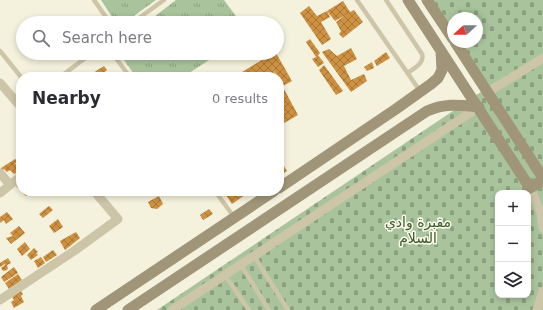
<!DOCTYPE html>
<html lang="en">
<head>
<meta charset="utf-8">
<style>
	:root { --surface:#fff; --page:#f2f2f3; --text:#2b2b33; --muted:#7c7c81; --line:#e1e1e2 }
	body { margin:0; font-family:"DejaVu Sans",Vazirmatn,sans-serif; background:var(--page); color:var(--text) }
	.controls { position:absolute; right:12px; bottom:12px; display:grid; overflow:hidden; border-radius:8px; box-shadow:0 2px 6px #0003 }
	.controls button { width:36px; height:36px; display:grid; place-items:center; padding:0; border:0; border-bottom:1px solid var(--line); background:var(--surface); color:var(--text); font:20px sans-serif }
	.compass { position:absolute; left:447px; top:12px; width:36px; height:36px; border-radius:50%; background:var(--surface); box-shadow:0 2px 6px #0003; rotate:249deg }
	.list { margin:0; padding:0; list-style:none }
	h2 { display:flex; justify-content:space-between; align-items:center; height:52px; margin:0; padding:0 16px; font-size:17px }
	h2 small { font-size:13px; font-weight:400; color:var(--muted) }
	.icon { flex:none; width:22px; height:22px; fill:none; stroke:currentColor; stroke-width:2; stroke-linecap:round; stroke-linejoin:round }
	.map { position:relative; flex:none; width:543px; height:310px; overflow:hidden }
	.search { position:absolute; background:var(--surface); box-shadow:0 2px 6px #0003; left:16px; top:16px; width:268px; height:44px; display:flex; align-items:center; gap:10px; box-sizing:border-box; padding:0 14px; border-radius:22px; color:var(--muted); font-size:15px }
	.panel { position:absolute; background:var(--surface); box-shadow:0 2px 6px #0003; left:16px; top:72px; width:268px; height:124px; border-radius:16px }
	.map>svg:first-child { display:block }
</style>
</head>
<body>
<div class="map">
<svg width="543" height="310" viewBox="0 0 543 310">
	<defs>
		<pattern id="grass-tufts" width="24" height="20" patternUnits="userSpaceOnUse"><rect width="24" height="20" fill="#a9c49c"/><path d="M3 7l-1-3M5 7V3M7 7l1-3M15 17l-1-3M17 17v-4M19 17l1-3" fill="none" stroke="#8ba07f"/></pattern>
		<pattern id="cemetery-stones" width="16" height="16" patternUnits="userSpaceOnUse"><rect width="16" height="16" fill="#a9c49c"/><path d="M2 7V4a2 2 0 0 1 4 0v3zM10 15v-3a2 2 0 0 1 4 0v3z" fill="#8ba07f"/></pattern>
		<pattern id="building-cross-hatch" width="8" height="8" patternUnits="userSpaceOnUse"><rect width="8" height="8" fill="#ce9141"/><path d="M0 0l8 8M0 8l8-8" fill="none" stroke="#a87736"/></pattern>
	</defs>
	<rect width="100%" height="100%" fill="#f4f1dd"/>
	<path fill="url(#grass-tufts)" d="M101,0H156L124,23H116Z
		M176,0H224L241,23H146Z
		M119,53H220L189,73L191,77H136Z"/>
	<path fill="url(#cemetery-stones)" fill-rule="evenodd" d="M431,0H543V310H157L487,88L458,42H477V18H453V35ZM498,193H528V295H498Z"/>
	<path fill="url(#building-cross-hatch)" d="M343,1L350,12L354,10L363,22L343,38L339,34L341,31L336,22L346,15L335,21L327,11Z
		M309,6L317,16L327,11L330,17L321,22L331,39L322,45L300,13Z
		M310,39L320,53L318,55L324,63L318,67L312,59L316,57L306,42Z
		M351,48L357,59L344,66L351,80L364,74L367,81L351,92L322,52L329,49L337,56Z
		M386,52L390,58L377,66L374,61Z
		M273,53H276L292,81L283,86L272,67L277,77H245L242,72Z
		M372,62L374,68L367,71L364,67Z
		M324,65L343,91L336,95L319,70Z
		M104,66L107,70L100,75L96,71L99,76L92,77L91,76L96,71Z
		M279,80L298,115L279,126Z
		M279,158L287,171L279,176Z
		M15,159L17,161L15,164H17L19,167L18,169L19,170L16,173L14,174L10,170L7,172L4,169L2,170L1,168Z
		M21,182V191H32L26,196L16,186Z
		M223,191H251L232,204Z
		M159,196L163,204L157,209L151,208L148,202Z
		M49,206L53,210L43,218L39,214Z
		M209,209L213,214L203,220L200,215Z
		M7,212L13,219L6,224L4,220L0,223V217Z
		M58,219L63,227L54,233L49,226Z
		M19,226L25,233L11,244L6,238L13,236L10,233Z
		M76,232L80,238L65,250L60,241Z
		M25,242L30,249L22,256L17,249Z
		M34,248L38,252L36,253L38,255L31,260L27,255Z
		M53,250L57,255L46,262L43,257Z
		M41,257L45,263L38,268L34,261Z
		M8,258L11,263L7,265L8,268L7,270L3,271L1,268L5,265V264L0,267V263Z
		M14,267L18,273L4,282L1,277Z
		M18,274L22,280L9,289L5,283Z
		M21,291L23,294L21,296L24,302L14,308L11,302L14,300L12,297Z"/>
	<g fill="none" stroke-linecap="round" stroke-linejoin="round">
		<path stroke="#cdc5a8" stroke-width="4.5" d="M94,0L110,23
			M357,0L420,91
			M386,0L422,54C425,63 414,68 408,73
			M132,23L164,0
			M0,51L21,77
			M112,53L130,77
			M60,77L92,53
			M215,191L234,217
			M254,256L288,310
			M241,265L269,310
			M225,275L249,310"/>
		<path stroke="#cdc5a8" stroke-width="9" d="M0,83L21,107
			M488,92L543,58
			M0,173L10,185
			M530,188L541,213L543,228
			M0,193L21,176
			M0,300L74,251L118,219L94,191
			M172,310L479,107
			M537,310L543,291"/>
		<path stroke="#a19579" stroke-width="11" d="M408,0L530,188L543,180
			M427,0L453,39
			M455,42L543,178
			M279,188L396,109L431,84L438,78L442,70L441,51
			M96,310L274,191
			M128,310L427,111C446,103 459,105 479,107"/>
	</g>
	<g text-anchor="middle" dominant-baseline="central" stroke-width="3" stroke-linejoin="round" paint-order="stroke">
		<g font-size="14" fill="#395a2a" stroke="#fbf9ea">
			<text x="418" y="222">مقبرة وادي<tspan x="418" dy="16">السلام</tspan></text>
		</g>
	</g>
</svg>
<div class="controls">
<button>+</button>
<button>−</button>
<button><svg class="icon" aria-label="layers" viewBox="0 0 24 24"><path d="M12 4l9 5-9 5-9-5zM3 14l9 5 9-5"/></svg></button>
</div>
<svg class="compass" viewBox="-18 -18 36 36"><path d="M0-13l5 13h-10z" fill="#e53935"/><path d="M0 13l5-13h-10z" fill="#7c7c81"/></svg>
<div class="search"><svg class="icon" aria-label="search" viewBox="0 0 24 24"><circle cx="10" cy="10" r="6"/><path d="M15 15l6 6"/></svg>Search here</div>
<section class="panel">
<h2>Nearby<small>0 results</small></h2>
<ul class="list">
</ul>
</section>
</div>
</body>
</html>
